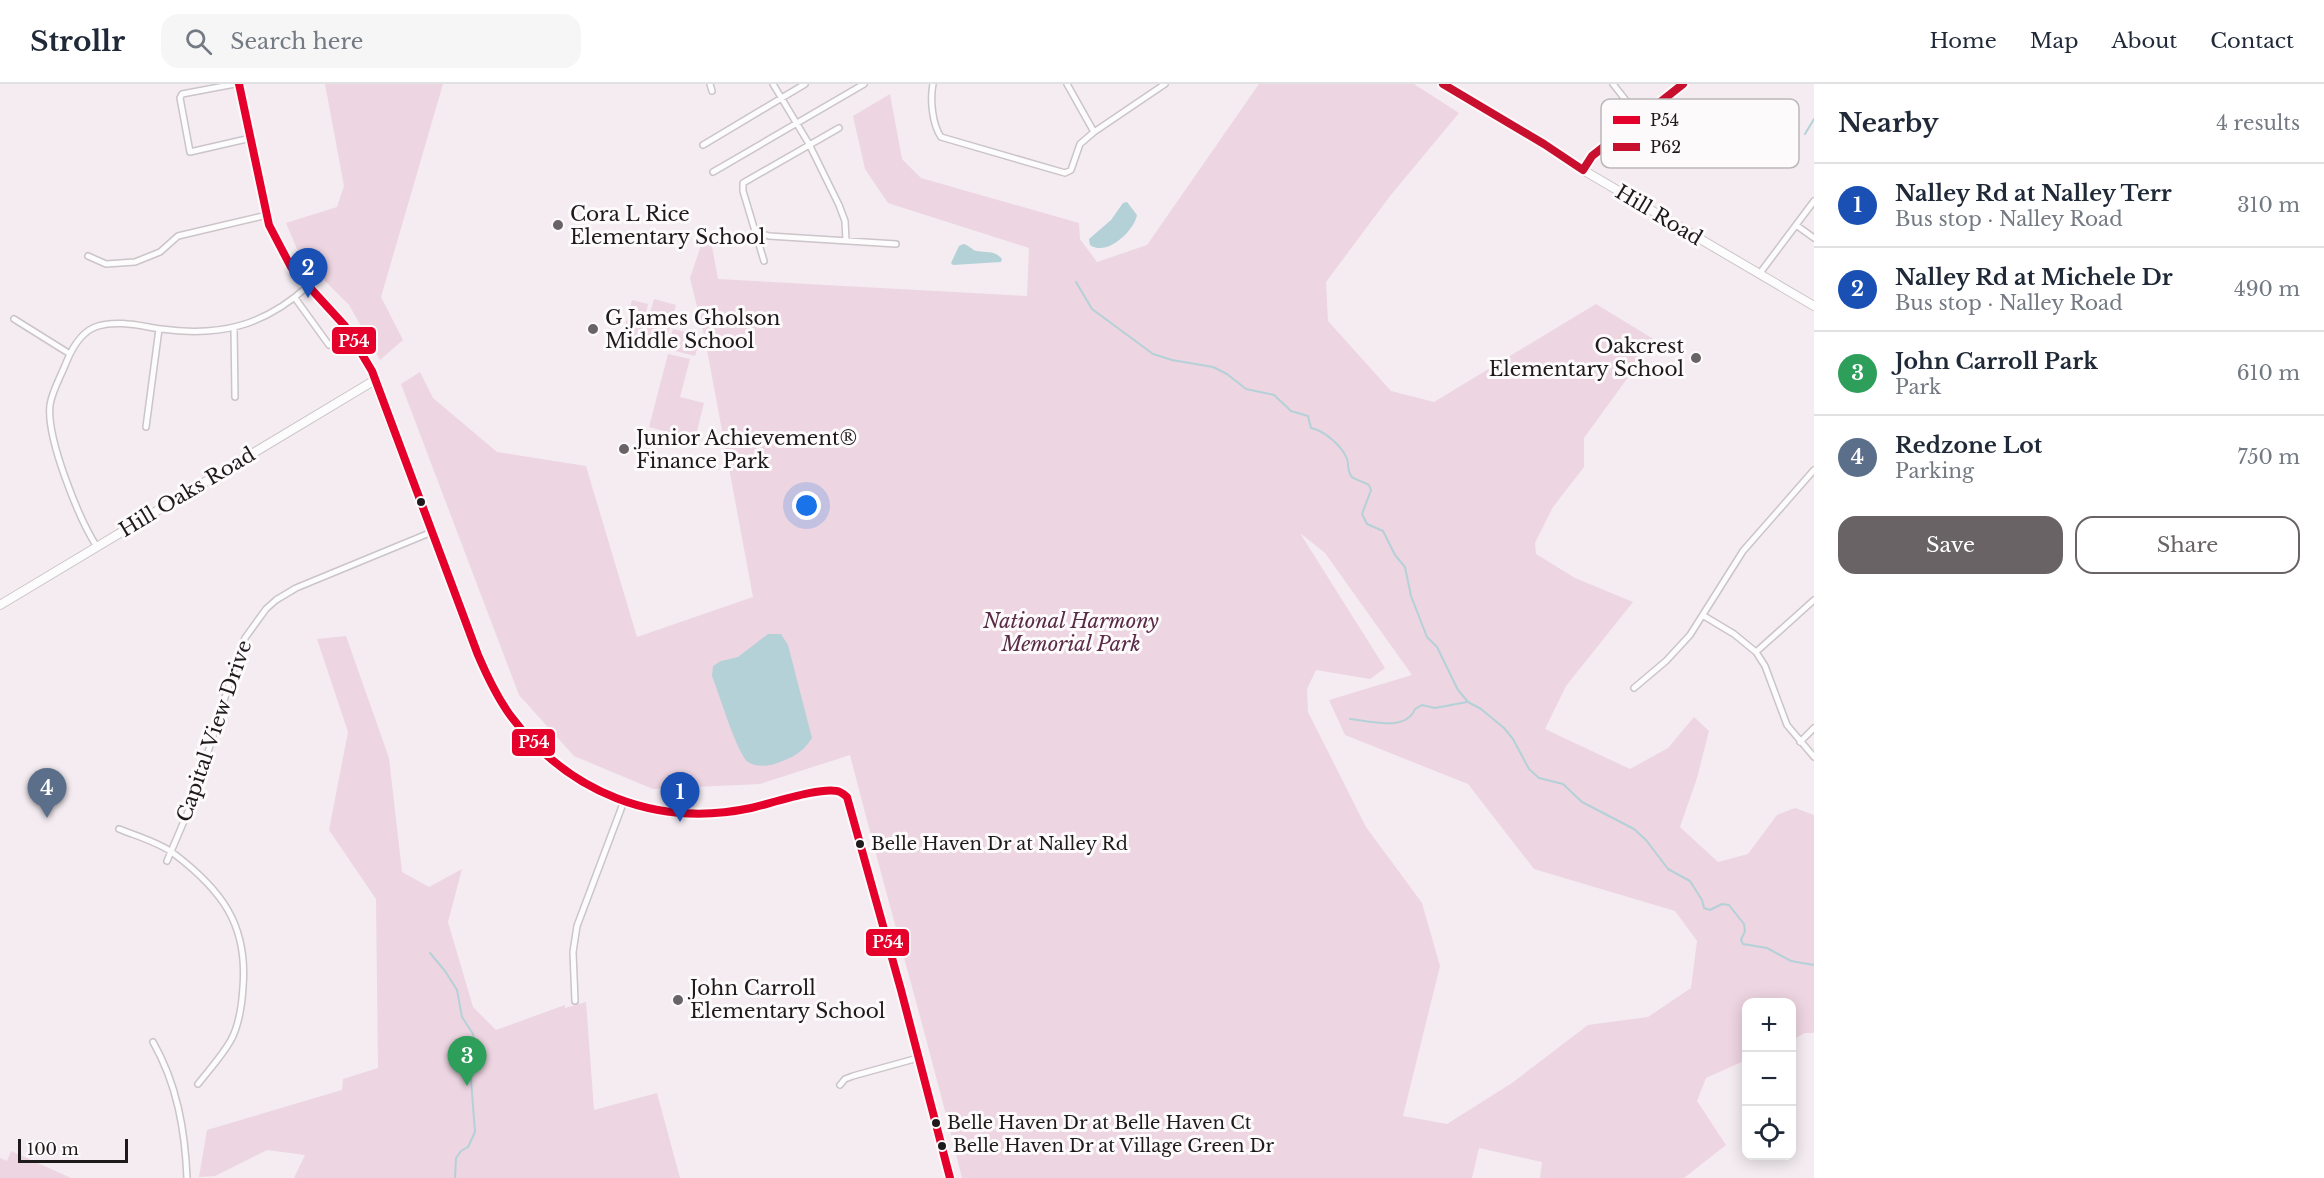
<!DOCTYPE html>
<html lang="en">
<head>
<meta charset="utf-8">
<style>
	:root { --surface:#fff; --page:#f6f6f7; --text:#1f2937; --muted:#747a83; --line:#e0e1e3; --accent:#696366 }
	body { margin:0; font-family:"Libre Baskerville",serif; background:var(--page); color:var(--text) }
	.controls { position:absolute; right:18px; bottom:18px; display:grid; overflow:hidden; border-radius:12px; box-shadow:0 3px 15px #0003 }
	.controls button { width:54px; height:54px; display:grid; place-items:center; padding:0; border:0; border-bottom:2px solid var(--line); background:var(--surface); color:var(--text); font:30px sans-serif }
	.scale { position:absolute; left:18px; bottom:15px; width:110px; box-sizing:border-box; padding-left:6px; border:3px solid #1e191b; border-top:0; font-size:16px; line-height:21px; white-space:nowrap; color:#1e191b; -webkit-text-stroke:4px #fdfafc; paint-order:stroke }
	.you { position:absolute; left:807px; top:422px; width:21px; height:21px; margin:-15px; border:4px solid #fff; border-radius:50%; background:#1a73e8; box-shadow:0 0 0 9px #1a73e833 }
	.badge { display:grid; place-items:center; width:39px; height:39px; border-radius:50%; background:var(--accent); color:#fff; font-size:20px; font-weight:700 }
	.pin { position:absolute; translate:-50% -50px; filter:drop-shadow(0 2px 3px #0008) }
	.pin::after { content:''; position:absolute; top:32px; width:21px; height:18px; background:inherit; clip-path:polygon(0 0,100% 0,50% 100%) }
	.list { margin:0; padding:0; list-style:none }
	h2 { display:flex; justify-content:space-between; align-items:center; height:78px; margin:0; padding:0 24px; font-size:26px }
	h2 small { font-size:20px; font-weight:400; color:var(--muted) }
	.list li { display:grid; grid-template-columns:39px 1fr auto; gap:18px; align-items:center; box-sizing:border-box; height:84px; padding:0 24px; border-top:2px solid var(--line) }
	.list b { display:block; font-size:22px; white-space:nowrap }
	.list p { margin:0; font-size:20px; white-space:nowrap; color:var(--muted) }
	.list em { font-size:20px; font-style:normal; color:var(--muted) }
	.actions { display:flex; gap:12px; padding:18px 24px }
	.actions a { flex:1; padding:14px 0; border:2px solid var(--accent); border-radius:18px; text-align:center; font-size:21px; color:var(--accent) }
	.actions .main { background:var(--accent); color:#fff }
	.icon { flex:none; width:33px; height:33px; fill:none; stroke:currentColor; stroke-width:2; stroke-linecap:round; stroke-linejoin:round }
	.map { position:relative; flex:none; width:1814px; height:1094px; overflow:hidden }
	header { display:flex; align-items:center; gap:36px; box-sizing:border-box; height:84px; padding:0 30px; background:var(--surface); border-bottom:2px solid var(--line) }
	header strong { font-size:28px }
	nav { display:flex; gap:33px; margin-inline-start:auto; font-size:21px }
	.search { width:420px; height:54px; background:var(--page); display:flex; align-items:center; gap:15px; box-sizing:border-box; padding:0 21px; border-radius:18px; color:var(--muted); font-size:22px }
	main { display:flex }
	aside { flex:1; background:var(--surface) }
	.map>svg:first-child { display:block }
</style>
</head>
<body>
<header>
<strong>Strollr</strong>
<div class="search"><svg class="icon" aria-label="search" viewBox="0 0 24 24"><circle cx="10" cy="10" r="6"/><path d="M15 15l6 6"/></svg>Search here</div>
<nav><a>Home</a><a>Map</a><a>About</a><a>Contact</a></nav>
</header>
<main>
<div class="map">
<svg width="1814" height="1094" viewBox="0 0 1814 1094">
	<rect width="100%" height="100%" fill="#f4ecf1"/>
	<path fill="#edd5e1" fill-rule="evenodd" d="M325,0H443L381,213L403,256L380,276L349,221L300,172L286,139L337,123L344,102Z
		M1259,0H1414L1459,29L1390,112L1326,198L1328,237L1391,307L1434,318L1596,220L1655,256L1584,354V383L1553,423L1535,459L1536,470L1575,494L1633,518L1566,602L1545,645L1630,685L1668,664L1694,633L1709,647L1697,694L1680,743L1718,778L1748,770L1777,731L1795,724L1814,731V949H1805L1792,956V918H1746V976L1706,994L1697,1017L1726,1061L1684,1094H1540L1542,1078L1479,1064L1472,1094H962C927,952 886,812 850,671L760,700L653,705L574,672L519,611L401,300L420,288L433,314L497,368L586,382L637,553L753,513L705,255L690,194L708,141L718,195L1027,212L1029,164L888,119L865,85L853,32L890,10L902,75L921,94L1079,139L1080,155L1097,178L1147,161ZM1300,449L1325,469L1412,591L1329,616L1345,651L1468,700L1534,785L1675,827L1697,857L1691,904L1648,933L1588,941L1512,999L1447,1040L1403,1032L1440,882L1422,819L1366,743L1308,628L1307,605L1316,586L1370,595L1385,584Z
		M654,215L676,221L664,265L642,259Z
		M632,216L648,220L639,258L622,254Z
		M673,245L701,252L695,272L667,265Z
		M668,270L690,275L680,313L704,319L695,355L649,343Z
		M346,552L389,674L402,788L429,803L462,785L448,838L473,923L496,946L565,921V924L586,918L594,1026L657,1009L680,1094H294L305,1071L267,1066L215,1092L199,1093L207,1046L342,1006L343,995L378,984L376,815L329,746L348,648L317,555Z
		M11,1067L71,1094H0V1074L7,1077Z"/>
	<path fill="#b4d1d8" d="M1127,118L1137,131C1134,147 1107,173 1090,161L1089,155L1111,136L1123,119Z
		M963,160C970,161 971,166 977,167C988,169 994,166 1002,175L1001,178L953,181L951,179L959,162Z
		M768,550H781L788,561L812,654C804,667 794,673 780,678C771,682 757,684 748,678C737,670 719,609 712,592L713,582L721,577L738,573Z"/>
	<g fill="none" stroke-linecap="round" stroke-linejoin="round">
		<path stroke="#b4d1d8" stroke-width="2" d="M1805,50L1814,35
			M1076,198L1092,225L1153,270L1172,276L1213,283L1227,290L1246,305L1274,311L1291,327L1308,332L1311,344C1325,347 1342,362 1347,375C1349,380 1347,388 1352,393C1356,396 1364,398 1369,401L1371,406L1362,430L1367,440L1383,447L1395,471L1405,483L1411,512L1427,553L1437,563L1458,606L1468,618L1481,625L1504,644L1513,655L1529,685L1539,694L1563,700L1582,718L1634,745L1646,756L1668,785L1690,797L1702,816L1704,824L1710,826L1722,820L1729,821L1744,840L1745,847L1741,856L1743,860L1767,864L1791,877L1814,881
			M1350,635C1369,637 1406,648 1415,625L1422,621L1435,624L1467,618
			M430,869L445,887L457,906L462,933L473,950L476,965V973L471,981V996L475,1048L468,1063L461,1067L456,1074L455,1094"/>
		<g stroke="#cbc4c8" stroke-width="8">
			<path id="street" d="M235,0L182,10L180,14L190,68L251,54
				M710,0L712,7
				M773,0L809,60L839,121L845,137L846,156
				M933,0C930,15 932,40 941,53L1065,89L1071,86L1080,60L1094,48L1165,0
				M1067,0L1094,48
				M1613,0L1639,33
				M703,61L805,0
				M713,88L864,0
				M1796,141L1814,154
				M757,148L769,152L896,160
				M88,172L106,180L135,178L160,168L178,152L267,131
				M764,177L743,107V99L839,44
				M1760,189L1814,117
				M295,214L329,261
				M14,235L70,270
				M234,244L235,313
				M146,343L159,245
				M97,463C79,435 46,354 50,321C52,307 61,292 66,279C72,264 81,247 98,242C118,236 140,242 161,245C220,253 264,242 308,202
				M1704,532L1734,550L1756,568L1765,582L1787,641L1814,673
				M1756,568L1814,516
				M1634,604L1666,577L1690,551L1743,467L1814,386
				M1800,658L1814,644
				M119,745C136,752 158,758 173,769C222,806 248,841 243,903C242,920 239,941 231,956C222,972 209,986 198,1000
				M167,777L193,716L237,575L245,554L266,525L276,516L296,504L432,448
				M575,917L573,868L577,842L624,717
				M153,958C177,1000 185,1046 187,1094
				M840,1001L845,995L853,992L918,974"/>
		</g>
		<g stroke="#cbc4c8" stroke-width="10">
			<path id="secondary" d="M239,0L269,141L291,183L345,242L372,287C392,347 416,406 439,465C456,512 470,561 494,605C529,672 599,721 674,729C732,735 771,716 826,706L839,707L847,713L901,906L950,1094
				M1443,0L1544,60L1583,86L1814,222
				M1583,86L1592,72L1683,0
				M0,521L375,296"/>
		</g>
		<use href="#street" stroke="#fdfcfd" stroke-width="5"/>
		<use href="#secondary" stroke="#fdfcfd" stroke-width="8"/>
		<g stroke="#fdfafc" stroke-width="12">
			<path id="bus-1" d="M239,0L269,141L291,183L345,242L372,287L478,571C487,592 497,613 510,631C568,709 656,744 751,724C769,720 825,701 840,708C842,709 845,711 847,713L901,906L950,1094"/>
		</g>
		<g stroke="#fdfafc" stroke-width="12">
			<path id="bus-2" d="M1443,0L1544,60L1583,86
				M1583,86L1592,72L1683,0"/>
		</g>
		<use href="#bus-1" stroke="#e4002b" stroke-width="8"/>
		<use href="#bus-2" stroke="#c8102e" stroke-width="8"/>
	</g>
	<g fill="#696366" stroke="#fdfafc" stroke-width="2">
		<circle cx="558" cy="141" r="6"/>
		<circle cx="593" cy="245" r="6"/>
		<circle cx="1696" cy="274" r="6"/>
		<circle cx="624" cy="365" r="6"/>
		<circle cx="678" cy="916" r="6"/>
	</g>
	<g fill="#1e191b" stroke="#fdfafc" stroke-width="2">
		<circle cx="421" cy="418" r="5"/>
		<circle cx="860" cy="760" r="5"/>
		<circle cx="936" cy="1039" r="5"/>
		<circle cx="942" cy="1062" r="5"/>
	</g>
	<g text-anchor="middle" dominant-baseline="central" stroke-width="6" stroke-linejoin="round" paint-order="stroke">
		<g font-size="18" fill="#1e191b" stroke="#fdfafc" text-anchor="start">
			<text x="871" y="760">Belle Haven Dr at Nalley Rd</text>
			<text x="947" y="1039">Belle Haven Dr at Belle Haven Ct</text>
			<text x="953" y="1062">Belle Haven Dr at Village Green Dr</text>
		</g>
		<g font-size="20" fill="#1e191b" stroke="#fdfafc" text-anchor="start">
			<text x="570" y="130">Cora L Rice<tspan x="570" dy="23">Elementary School</tspan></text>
			<text x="605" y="234">G James Gholson<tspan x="605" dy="23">Middle School</tspan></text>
			<text x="1684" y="262" text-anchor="end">Oakcrest<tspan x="1684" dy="23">Elementary School</tspan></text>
			<text x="636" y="354">Junior Achievement®<tspan x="636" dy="23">Finance Park</tspan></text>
			<text x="690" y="904">John Carroll<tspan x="690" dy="23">Elementary School</tspan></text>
		</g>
		<g font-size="20" fill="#1e191b" stroke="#fdfafc">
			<text transform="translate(1659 131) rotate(31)">Hill Road</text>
			<text transform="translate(187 408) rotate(-31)">Hill Oaks Road</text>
			<text transform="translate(214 647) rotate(-71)">Capital View Drive</text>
		</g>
		<g font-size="20" font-style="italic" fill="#5a2b46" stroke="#fdfafc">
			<text x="1071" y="537">National Harmony<tspan x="1071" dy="23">Memorial Park</tspan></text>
		</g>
	</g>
	<rect x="1601" y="15" width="198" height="69" rx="9" fill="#fdfafc" stroke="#bab6b8" stroke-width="1.5"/>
	<rect x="1613" y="32" width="27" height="8" fill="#e4002b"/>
	<rect x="1613" y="59" width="27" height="8" fill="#c8102e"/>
	<g font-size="16" fill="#1e191b">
		<text x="1650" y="42">P54</text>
		<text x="1650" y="69">P62</text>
	</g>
	<g stroke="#fdfafc" stroke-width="2">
		<rect x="331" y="242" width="46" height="29" rx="6" fill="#e4002b"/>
		<rect x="511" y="644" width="45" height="29" rx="6" fill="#e4002b"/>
		<rect x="865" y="844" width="45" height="29" rx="6" fill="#e4002b"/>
	</g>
	<g font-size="16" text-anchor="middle" font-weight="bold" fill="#fff">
		<text x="354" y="263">P54</text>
		<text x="534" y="664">P54</text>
		<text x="888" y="864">P54</text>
	</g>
</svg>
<div class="controls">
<button>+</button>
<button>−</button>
<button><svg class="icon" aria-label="locate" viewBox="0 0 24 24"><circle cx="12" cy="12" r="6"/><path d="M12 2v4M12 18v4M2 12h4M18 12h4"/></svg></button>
</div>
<div class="scale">100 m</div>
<div class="you"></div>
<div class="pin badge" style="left:680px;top:738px;background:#1a4fb4">1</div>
<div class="pin badge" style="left:308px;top:214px;background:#1a4fb4">2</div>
<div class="pin badge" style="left:467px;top:1002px;background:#2e9e5b">3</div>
<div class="pin badge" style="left:47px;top:734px;background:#5c6f8a">4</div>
</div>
<aside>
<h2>Nearby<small>4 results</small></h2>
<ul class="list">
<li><span class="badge" style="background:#1a4fb4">1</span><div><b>Nalley Rd at Nalley Terr</b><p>Bus stop · Nalley Road</p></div><em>310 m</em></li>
<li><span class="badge" style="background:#1a4fb4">2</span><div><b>Nalley Rd at Michele Dr</b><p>Bus stop · Nalley Road</p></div><em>490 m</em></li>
<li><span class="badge" style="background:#2e9e5b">3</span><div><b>John Carroll Park</b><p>Park</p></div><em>610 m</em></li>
<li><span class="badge" style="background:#5c6f8a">4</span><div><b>Redzone Lot</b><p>Parking</p></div><em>750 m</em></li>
</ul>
<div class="actions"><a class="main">Save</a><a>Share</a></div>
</aside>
</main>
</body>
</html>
